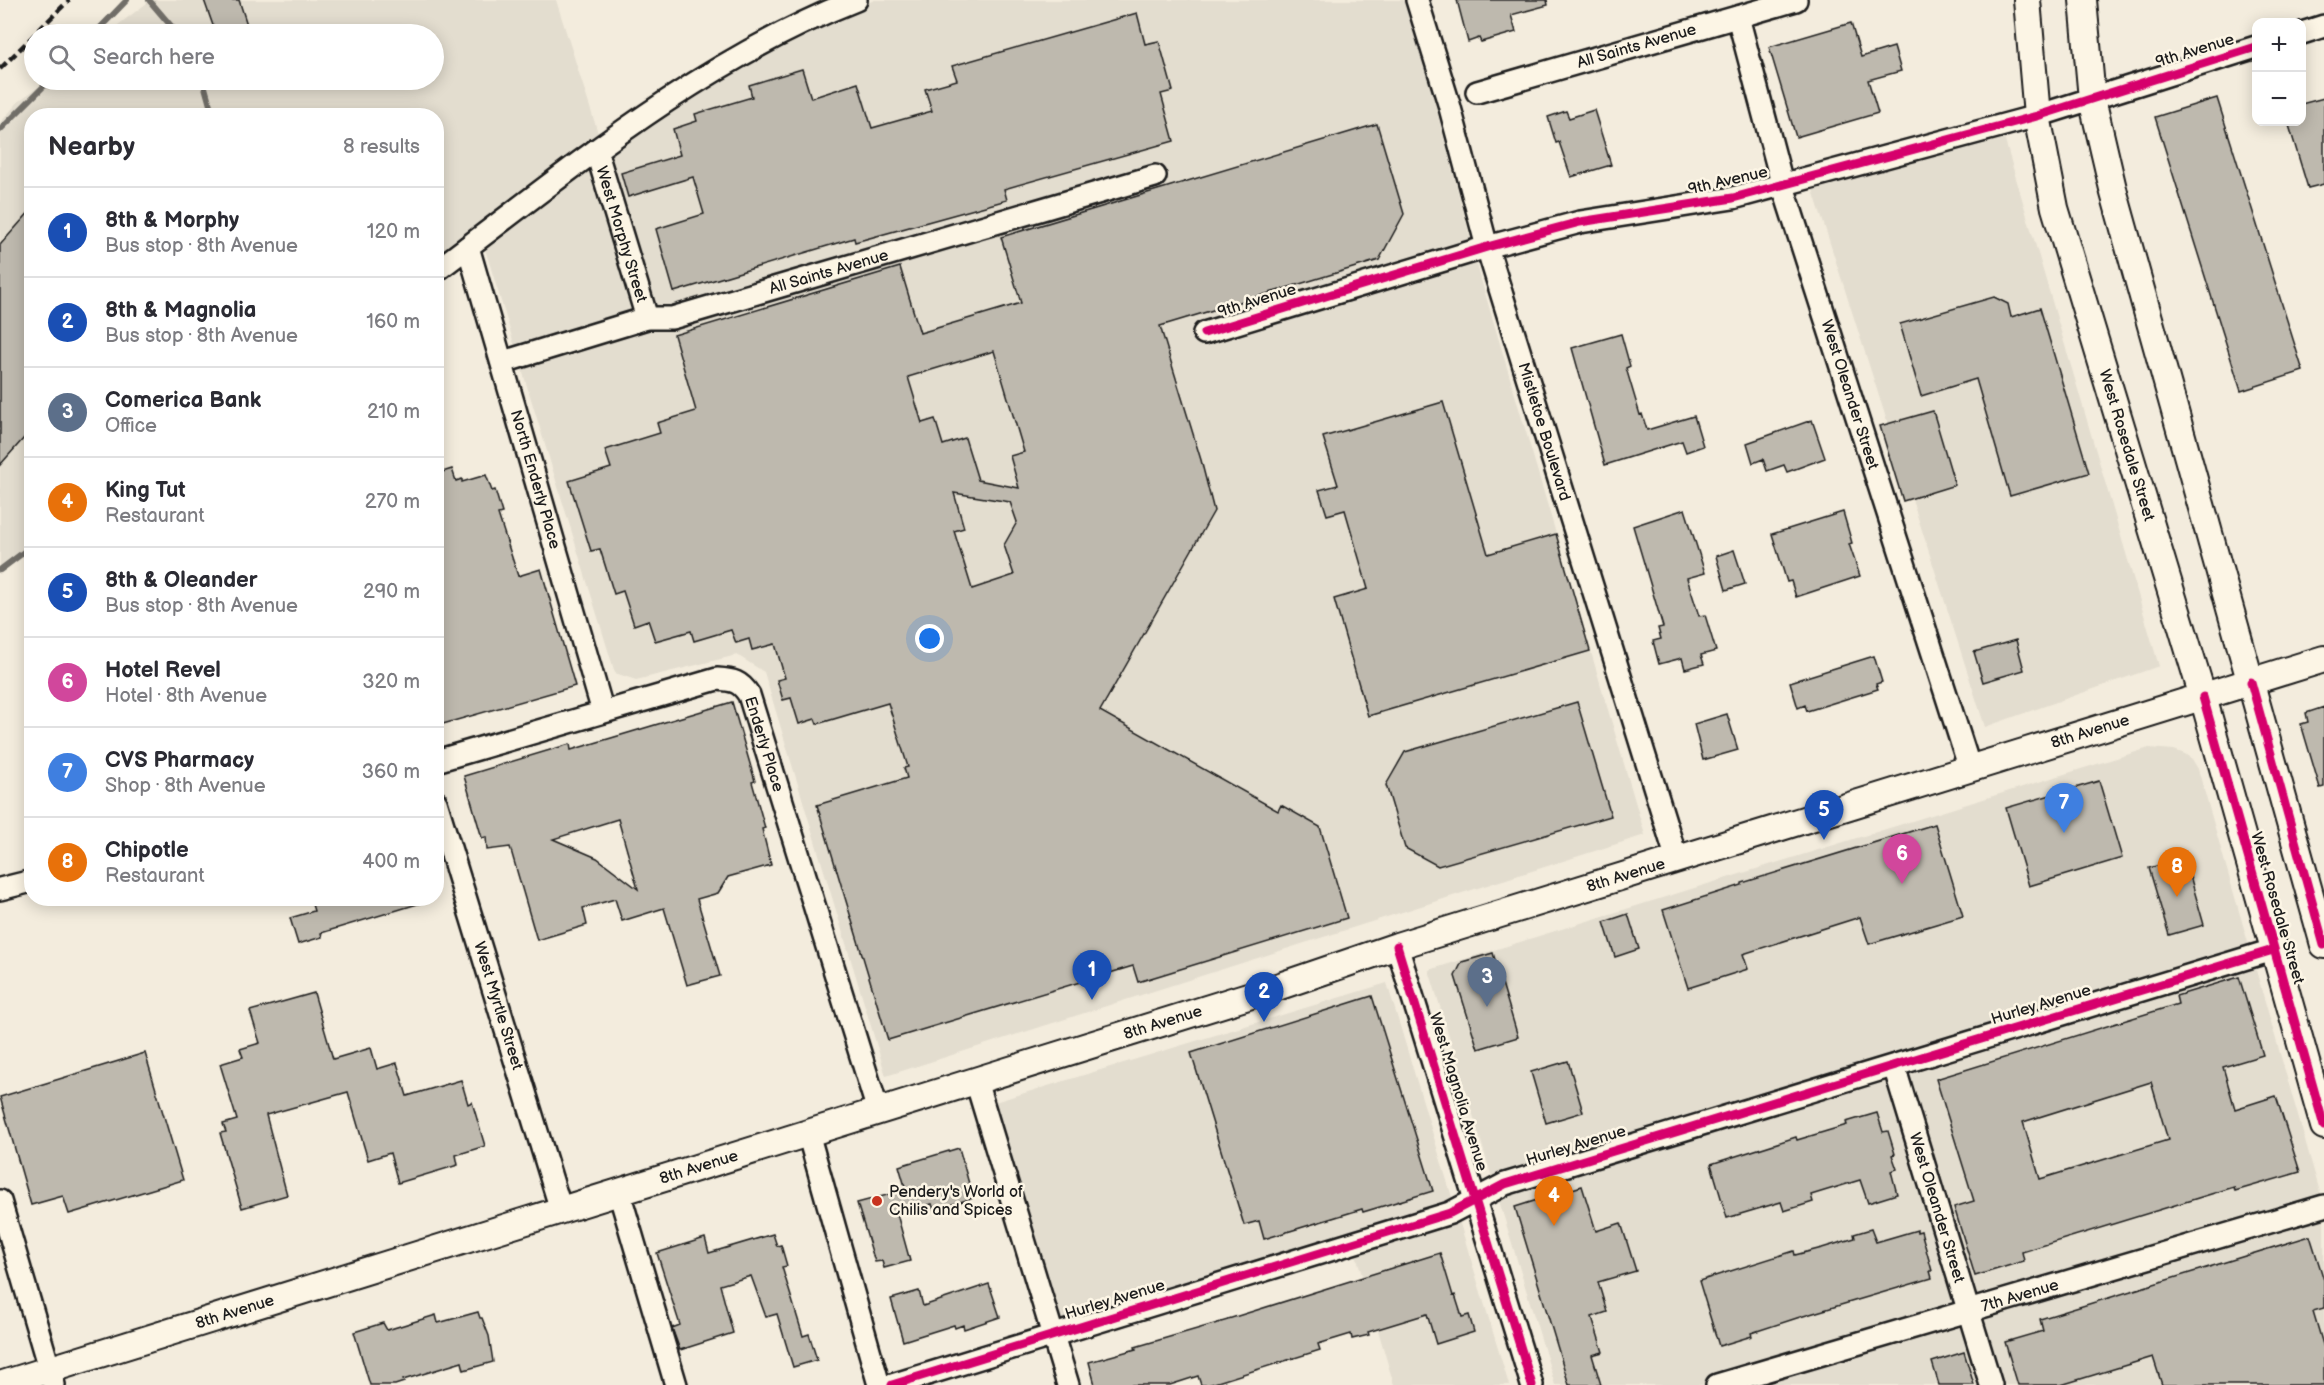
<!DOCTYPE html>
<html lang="en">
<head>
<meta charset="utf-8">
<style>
	:root { --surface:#fff; --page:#f2f2f3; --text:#2b2b33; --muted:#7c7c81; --line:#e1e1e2; --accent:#c8321e }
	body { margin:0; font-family:"Balsamiq Sans",sans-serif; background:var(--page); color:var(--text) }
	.controls { position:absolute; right:18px; top:18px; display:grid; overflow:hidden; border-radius:12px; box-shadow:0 3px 15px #0003 }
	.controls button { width:54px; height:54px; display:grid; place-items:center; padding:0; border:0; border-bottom:2px solid var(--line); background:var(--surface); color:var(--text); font:30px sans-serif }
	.you { position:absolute; left:930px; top:639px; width:21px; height:21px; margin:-15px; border:4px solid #fff; border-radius:50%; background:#1a73e8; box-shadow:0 0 0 9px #1a73e833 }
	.badge { display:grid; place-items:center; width:39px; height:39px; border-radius:50%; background:var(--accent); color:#fff; font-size:20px; font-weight:700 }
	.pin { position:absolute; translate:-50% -50px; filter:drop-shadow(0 2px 3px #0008) }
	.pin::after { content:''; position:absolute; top:32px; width:21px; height:18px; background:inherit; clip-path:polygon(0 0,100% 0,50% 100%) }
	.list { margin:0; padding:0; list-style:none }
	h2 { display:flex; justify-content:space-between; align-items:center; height:78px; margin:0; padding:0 24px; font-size:26px }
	h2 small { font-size:20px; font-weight:400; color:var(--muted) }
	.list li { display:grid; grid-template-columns:39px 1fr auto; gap:18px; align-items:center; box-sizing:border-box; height:90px; padding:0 24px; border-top:2px solid var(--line) }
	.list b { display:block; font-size:22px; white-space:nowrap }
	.list p { margin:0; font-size:20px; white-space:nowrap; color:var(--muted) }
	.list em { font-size:20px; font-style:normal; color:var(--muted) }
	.icon { flex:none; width:33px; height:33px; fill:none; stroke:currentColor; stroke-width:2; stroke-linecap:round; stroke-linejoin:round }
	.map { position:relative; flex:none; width:2324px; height:1385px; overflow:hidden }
	.search { position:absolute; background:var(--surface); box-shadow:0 3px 15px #0003; left:24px; top:24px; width:420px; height:66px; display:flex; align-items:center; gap:15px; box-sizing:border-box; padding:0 21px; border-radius:33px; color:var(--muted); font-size:22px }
	.panel { position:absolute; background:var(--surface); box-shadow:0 3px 15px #0003; left:24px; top:108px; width:420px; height:798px; border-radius:24px }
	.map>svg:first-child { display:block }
</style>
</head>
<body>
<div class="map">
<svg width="2324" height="1385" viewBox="0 0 2324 1385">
	<rect width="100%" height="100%" fill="#f3ecdd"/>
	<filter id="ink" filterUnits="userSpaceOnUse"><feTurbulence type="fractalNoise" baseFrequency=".0167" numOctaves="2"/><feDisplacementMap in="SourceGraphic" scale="12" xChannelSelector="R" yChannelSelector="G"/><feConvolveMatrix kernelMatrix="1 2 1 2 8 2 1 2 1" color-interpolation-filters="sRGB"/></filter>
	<g filter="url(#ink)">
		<path fill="#e3ddcf" d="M151,0H556L605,155L766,53L874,0H1408L1482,283L1645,835L886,1076L764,672L737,655L636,680L615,673L485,249L465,234L437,254L436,116H32L31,547L0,570V123L20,100L48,80H434V34H106Z
			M2003,134L2159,666L1985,727L1812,187Z
			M2149,748L2174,750L2185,754L2192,759L2198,769L2324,1206V1385H1555L1429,970Z
			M1387,983L1509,1385H1394L1355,1251L1053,1335L985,1105Z"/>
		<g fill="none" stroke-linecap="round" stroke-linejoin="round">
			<path stroke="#716e68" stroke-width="6" d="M149,0L178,34
				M94,34L127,0
				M203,80L213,116
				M0,130L50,80
				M0,570L32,546"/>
		</g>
		<path fill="#beb9ae" stroke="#1c1c1c" stroke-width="1.5" fill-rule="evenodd" d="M204,0H239L250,34H216Z
			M1457,0H1547L1548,5L1511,15L1516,32L1481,42L1479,38L1468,42Z
			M1137,13L1145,44L1159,41L1173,91L1161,94L1174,141L1004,189L1007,200L855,242L854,238L674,292L656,229L704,214L693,177L628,197L621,173L680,155L673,129L697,121L695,114L752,97L749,85L802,69L811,98L858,83L872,128L932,111L925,89L957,80L952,66Z
			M1851,23L1861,57L1894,47L1901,71L1868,80L1878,113L1796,137L1769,47Z
			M2217,98L2303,371L2241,391L2155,117Z
			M2324,98V184L2308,188L2288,122H2301V104Z
			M1594,110L1611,165L1571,177L1559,142L1556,143L1548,117L1566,111L1569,118Z
			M1377,124L1404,214L1379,260L1160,326L1201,460L1214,511L1100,711L1278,811L1281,805L1320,827L1347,918L1138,982L1133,966L888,1040L817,805L907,778L904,768L908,767L888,703L817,724L815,719L799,724L791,698L783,700L777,680L785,678L775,644L752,650L749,639L736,643L731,630L694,641L691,631L655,641L648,620L634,625L623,591L614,594L600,549L591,551L569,481L611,468L605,450L660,433L657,423L696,411L674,335L900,267L920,333L1021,303L1001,237ZM994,351L1024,452L1010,456L1019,488L978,480L965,438L943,445L935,419L922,423L908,377ZM954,493L1010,502L1017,522L1004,545L1014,575L972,589L954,531L964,528Z
			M32,209V429L0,465V245Z
			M1994,297L2008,304L2011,317L2040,308L2089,473L2010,496L1976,379L1921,396L1900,324Z
			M1621,334L1630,366L1626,368L1640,415L1642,414L1647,430L1694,416L1703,446L1686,452L1682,441L1605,465L1572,348Z
			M1443,402L1488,554L1556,534L1590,651L1368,716L1334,599L1368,589L1345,510L1327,515L1319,490L1338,485L1323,437Z
			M1933,411L1955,485L1903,501L1880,426Z
			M1812,420L1825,458L1787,472L1784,465L1767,471L1763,459L1753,463L1747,443Z
			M452,469L456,481L462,479V482L486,475L492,491L495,490L502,513L498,514L518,576L541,569L575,686L436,726V474Z
			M1685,509L1705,573L1687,578L1699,616L1705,615L1716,651L1701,655L1704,664L1685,669L1682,658L1659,664L1653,641L1661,639L1658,628L1663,627L1633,526Z
			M1843,512L1852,543L1849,544L1860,576L1796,597L1791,581L1787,582L1772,534Z
			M1734,550L1745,584L1726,590L1716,556Z
			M2016,640L2024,670L1983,682L1974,652Z
			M1874,656L1882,682L1876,684L1878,689L1807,711L1805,705L1798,708L1790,682Z
			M732,702L755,781L752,782L765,828L762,829L771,865L728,877L718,893L697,899L720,976L687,985L664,908L622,921L615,899L583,908L587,925L537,940L510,847L487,850L486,837L482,838L464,776L570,744L571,750ZM618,819L638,889L597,858L553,839Z
			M1577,702L1611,816L1438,866L1405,848L1386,785L1405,752Z
			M2324,707V787L2320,788L2301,724L2308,722L2306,713Z
			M1727,714L1738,750L1703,760L1694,724Z
			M2099,781L2122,858L2029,886L2006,808Z
			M1935,824L1963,916L1869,944L1860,917L1743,954L1748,969L1688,988L1663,910L1742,885V883Z
			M2185,858L2204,925L2169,935L2149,868Z
			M310,898H420L421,903L321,933L322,937L298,944L290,918L314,911Z
			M1628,914L1639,949L1615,957L1604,922Z
			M1493,953L1518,1037L1478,1049L1455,976L1462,962Z
			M2239,977L2263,1055L2223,1067L2235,1109L2276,1096L2300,1172L2235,1191L2234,1187L2022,1252L2024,1261L1975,1276L1954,1207L1974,1201L1936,1079L2178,1004L2176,996ZM2151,1082L2168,1140L2040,1179L2023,1122Z
			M314,993L333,1059L371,1048L377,1069L397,1063L407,1096L461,1080L468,1104L472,1102L485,1146L456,1155L458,1165L398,1183L390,1153L368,1160L348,1092L266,1115L287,1195L242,1208L220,1133L226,1132L223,1124L237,1120L220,1064L243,1057L240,1049L260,1043L250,1011Z
			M1372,996L1433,1191L1363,1212L1362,1209L1264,1239L1259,1221L1244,1225L1191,1053Z
			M145,1053L183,1180L69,1214L63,1196L31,1205L0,1097Z
			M1568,1061L1583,1112L1546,1123L1531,1072Z
			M1877,1113L1883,1132L1888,1131L1895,1154L1892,1155L1897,1169L1891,1171L1897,1194L1868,1203L1860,1180L1811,1195L1813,1202L1784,1211L1781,1202L1727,1218L1711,1164L1796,1137L1797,1140L1847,1125L1846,1122Z
			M959,1148L973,1198L934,1210L932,1204L897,1214L910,1261L884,1268L882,1261L875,1262L857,1203L906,1190L899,1166Z
			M1582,1186L1596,1231L1621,1223L1636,1271L1598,1282L1607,1312L1592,1317L1603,1352L1592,1355L1601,1385H1569L1515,1207Z
			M1871,1229L1876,1242L1917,1230V1232L1921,1231L1932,1271H1930L1932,1278L1800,1317L1751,1333L1752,1336L1719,1346L1699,1281L1794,1251L1795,1255L1822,1248L1855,1238L1854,1234Z
			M773,1234L777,1246L781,1245L787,1266L782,1267L803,1336L809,1334L817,1360L793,1367L777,1314L766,1317L751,1276L720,1285L733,1333L680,1350L672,1328L680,1325L657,1253L705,1238L709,1253Z
			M2310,1236L2324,1280V1308L2313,1311L2324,1348V1385H2162L2153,1357L2061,1385H2018L2005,1342L2043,1331L2040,1319Z
			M1440,1253L1453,1296L1455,1295L1462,1317L1469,1315L1474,1332L1436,1344L1427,1314L1368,1332L1369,1335L1352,1339L1351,1334L1318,1344L1320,1350L1208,1385H1201L1198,1376L1170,1385H1095L1089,1362L1136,1349L1135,1347L1228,1320V1319Z
			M989,1284L1000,1317L964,1329L963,1325L955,1328L954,1325L903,1341L891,1299L919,1291L923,1306Z
			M478,1312L480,1318H482L489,1336L493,1362L464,1370L462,1362L403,1380L404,1382L395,1385H370L354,1332L383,1323L387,1330L436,1315L438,1323Z
			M1964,1352L1974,1385H1939L1932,1362Z"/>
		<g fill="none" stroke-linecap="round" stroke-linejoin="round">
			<g stroke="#1c1c1c" stroke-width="26">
				<g id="minor">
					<path id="s1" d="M1417,0L1449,104L1487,247L1677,860"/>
					<path id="s2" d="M1738,17L1782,183L1970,769"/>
					<path d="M2302,33L2324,26"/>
					<path id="s3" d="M1477,92L1796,0"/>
					<path id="s4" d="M596,150L647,318"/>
					<path id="s5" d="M468,247L603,712"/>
					<path d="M436,271C569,171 700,61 856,0"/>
					<path d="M1204,333L1487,247L1580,222L1733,198L2037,116L2256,47"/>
					<path id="s6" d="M503,362L647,318H672L1155,176"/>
					<path id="s7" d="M436,761L717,679C733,680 740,681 749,695L878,1111"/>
					<path id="s8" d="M436,802L561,1210"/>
					<path d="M0,889L32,881"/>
					<path d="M1397,946L1532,1385"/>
					<path id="s9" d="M1894,1066L1991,1385"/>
					<path d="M976,1081L1068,1385"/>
					<path d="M808,1133L879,1385"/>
					<path d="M619,1192L676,1385"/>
					<path d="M0,1201L54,1385"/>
					<path d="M892,1385L1450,1213L1505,1184L2273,950"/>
					<path id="s10" d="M1717,1385L2324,1206"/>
				</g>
			</g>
			<g stroke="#1c1c1c" stroke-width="30">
				<g id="major">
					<path id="s11" d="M2027,0L2037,116L2055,208L2203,697L2324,1126"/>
					<path d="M2083,0L2092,99L2114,193L2324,945"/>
					<path id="s12" d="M0,1385L1280,986L1397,946L2324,659"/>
				</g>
			</g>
			<use href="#minor" stroke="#fcf5e5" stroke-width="21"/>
			<use href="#major" stroke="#fcf5e5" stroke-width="26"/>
			<path stroke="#1c1c1c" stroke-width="4.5" stroke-dasharray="9 4.5" stroke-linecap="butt" d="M0,69L69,0"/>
			<g stroke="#fcf5e5" stroke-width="13">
				<path id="cycleway" d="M1204,333L1487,247L1580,222L1733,198L2037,116L2256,47
					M2251,682L2324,945
					M2203,697L2324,1126
					M1397,946L1532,1385
					M892,1385L1450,1213L1505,1184L2273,950"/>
			</g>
			<use href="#cycleway" stroke="#d6006c" stroke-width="9"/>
		</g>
	</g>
	<circle fill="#c8321e" stroke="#fcf5e5" stroke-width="2" cx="877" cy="1201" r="6"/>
	<g text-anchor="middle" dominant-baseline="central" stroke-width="5" stroke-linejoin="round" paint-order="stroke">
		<g font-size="16" fill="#1c1c1c" stroke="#fcf5e5">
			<text stroke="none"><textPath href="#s3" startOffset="166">All Saints Avenue</textPath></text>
			<text transform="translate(2195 51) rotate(-17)">9th Avenue</text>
			<text transform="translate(1728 181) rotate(-13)">9th Avenue</text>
			<text stroke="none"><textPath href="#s4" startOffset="88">West Morphy Street</textPath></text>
			<text stroke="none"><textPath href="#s6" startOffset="339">All Saints Avenue</textPath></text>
			<text transform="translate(1257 301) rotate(-17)">9th Avenue</text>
			<text stroke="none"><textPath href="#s2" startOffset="394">West Oleander Street</textPath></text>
			<text stroke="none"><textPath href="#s1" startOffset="450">Mistletoe Boulevard</textPath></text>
			<text stroke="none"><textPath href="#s11" startOffset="458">West Rosedale Street</textPath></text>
			<text stroke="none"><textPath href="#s5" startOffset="242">North Enderly Place</textPath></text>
			<text stroke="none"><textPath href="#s12" startOffset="2190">8th Avenue</textPath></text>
			<text stroke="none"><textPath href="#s7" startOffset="382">Enderly Place</textPath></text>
			<text stroke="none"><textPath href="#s12" startOffset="1704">8th Avenue</textPath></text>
			<text transform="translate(2277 908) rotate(74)">West Rosedale Street</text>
			<text transform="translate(2041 1005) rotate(-17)">Hurley Avenue</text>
			<text stroke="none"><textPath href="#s8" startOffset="213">West Myrtle Street</textPath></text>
			<text stroke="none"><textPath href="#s12" startOffset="1218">8th Avenue</textPath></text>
			<text transform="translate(1458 1092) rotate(73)">West Magnolia Avenue</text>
			<text transform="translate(1576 1146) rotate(-17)">Hurley Avenue</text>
			<text stroke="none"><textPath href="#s12" startOffset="732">8th Avenue</textPath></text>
			<text stroke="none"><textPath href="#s9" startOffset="148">West Oleander Street</textPath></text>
			<text stroke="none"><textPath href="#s10" startOffset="316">7th Avenue</textPath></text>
			<text transform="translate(1115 1300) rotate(-17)">Hurley Avenue</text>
			<text stroke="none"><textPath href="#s12" startOffset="246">8th Avenue</textPath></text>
		</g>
		<g font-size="16" fill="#1c1c1c" stroke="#fcf5e5" text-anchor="start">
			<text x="889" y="1192">Pendery's World of<tspan x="889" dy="18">Chilis and Spices</tspan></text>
		</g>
	</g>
</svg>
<div class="controls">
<button>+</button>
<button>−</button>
</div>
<div class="you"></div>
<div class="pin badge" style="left:1092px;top:1000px;background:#1a4fb4">1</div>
<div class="pin badge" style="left:1264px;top:1022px;background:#1a4fb4">2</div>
<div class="pin badge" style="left:1487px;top:1007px;background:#5c6f8a">3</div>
<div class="pin badge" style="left:1554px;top:1226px;background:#e8710a">4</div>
<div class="pin badge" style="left:1824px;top:840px;background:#1a4fb4">5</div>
<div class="pin badge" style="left:1902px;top:884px;background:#d1479c">6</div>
<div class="pin badge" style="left:2064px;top:833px;background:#3f7fe0">7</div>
<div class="pin badge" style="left:2177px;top:897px;background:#e8710a">8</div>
<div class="search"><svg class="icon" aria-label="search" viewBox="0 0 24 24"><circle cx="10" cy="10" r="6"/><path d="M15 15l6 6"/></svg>Search here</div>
<section class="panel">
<h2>Nearby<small>8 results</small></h2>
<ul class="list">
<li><span class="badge" style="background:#1a4fb4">1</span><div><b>8th &amp; Morphy</b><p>Bus stop · 8th Avenue</p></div><em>120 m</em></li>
<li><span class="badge" style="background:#1a4fb4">2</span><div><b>8th &amp; Magnolia</b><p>Bus stop · 8th Avenue</p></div><em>160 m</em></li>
<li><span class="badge" style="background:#5c6f8a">3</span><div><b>Comerica Bank</b><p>Office</p></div><em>210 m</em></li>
<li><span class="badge" style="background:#e8710a">4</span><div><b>King Tut</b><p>Restaurant</p></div><em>270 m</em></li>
<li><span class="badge" style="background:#1a4fb4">5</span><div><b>8th &amp; Oleander</b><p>Bus stop · 8th Avenue</p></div><em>290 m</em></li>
<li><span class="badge" style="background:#d1479c">6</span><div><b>Hotel Revel</b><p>Hotel · 8th Avenue</p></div><em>320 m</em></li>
<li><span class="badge" style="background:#3f7fe0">7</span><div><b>CVS Pharmacy</b><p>Shop · 8th Avenue</p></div><em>360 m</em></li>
<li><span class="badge" style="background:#e8710a">8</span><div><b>Chipotle</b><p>Restaurant</p></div><em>400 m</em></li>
</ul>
</section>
</div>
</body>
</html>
